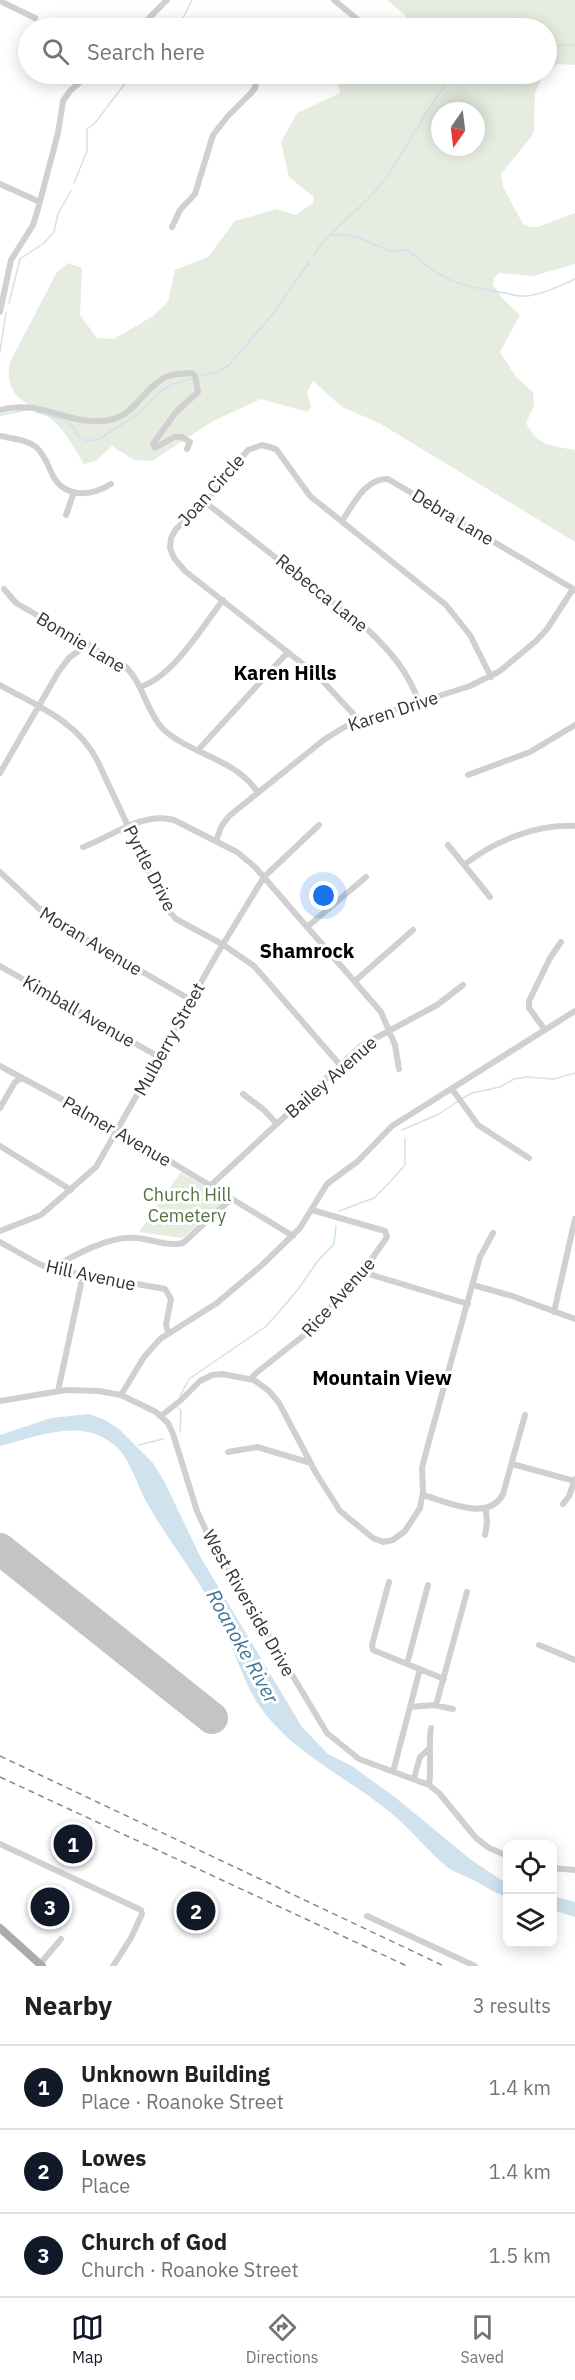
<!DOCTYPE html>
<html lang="en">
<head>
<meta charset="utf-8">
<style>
	:root { --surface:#fff; --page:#f6f6f6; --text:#202124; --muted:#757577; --line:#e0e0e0; --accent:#111827 }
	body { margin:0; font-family:"IBM Plex Sans",sans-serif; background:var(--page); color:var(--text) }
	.controls { position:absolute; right:18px; bottom:18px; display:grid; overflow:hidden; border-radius:12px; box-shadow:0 3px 15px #0003 }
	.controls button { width:54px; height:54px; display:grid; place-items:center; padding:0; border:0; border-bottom:2px solid var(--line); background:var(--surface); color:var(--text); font:30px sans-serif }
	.compass { position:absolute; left:431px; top:102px; width:54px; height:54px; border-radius:50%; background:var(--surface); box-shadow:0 3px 15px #0003; rotate:194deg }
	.you { position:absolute; left:324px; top:896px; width:21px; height:21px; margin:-15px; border:4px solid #fff; border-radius:50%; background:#1a73e8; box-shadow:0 0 0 9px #1a73e833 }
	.badge { display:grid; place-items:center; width:39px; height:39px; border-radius:50%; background:var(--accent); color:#fff; font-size:20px; font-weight:700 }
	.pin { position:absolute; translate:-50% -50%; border:3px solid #fff; box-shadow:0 2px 6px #0006 }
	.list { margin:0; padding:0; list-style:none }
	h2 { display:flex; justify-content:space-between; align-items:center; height:78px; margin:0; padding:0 24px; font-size:26px }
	h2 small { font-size:20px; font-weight:400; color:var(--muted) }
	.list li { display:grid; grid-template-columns:39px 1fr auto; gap:18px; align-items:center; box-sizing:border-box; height:84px; padding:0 24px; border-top:2px solid var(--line) }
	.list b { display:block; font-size:22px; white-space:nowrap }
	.list p { margin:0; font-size:20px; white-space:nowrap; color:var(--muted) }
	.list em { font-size:20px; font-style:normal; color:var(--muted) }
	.icon { flex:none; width:33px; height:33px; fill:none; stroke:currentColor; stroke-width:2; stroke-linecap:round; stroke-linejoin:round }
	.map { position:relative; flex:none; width:575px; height:1966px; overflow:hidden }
	.search { position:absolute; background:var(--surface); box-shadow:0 3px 15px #0003; left:18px; right:18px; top:18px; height:66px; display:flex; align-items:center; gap:15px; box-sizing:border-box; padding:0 21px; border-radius:33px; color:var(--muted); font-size:22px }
	.sheet { height:330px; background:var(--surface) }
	nav { display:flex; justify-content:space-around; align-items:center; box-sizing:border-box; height:84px; border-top:2px solid var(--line); background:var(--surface); font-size:16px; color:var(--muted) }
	nav a { display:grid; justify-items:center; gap:3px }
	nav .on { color:var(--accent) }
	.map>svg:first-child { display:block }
</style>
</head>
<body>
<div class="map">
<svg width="575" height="1966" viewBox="0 0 575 1966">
	<rect width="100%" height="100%" fill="#fff"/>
	<path fill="#e6ecdf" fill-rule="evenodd" d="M387,0H575V65L558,64L547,71L546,28H410L405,15Z
		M336,74H544L535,93L534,131L531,137L501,174L503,187L523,224L530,227H538L575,213V264L533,276L499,273L494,278L493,285L502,298L520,315L500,352L516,377L533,392L534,406L526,423C539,447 550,445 575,450V542L379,423L342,407L313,381L307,392L311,406L308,412L261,399L213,421L152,461L134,460L112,446L96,461L84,464C76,452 68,435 57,424C34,403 2,402 10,362L57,272L68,263L82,268L80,315L97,338L114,339L153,316L168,302L175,270L208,257L235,221L277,209L295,215L313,203L314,197L289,177L281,142L297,113L340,93ZM440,111H476V147H440Z
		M181,1172L225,1199V1202L182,1238L139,1232Z"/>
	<path fill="#cfe2ee" d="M89,1414L105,1420L119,1429L153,1463L164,1481L201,1558L302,1727L328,1754L352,1766L396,1798L470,1859L507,1884V1897C494,1893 484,1885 471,1879C463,1875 454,1872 447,1867C427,1851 411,1829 391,1813C345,1775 290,1753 256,1701C240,1674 233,1645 219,1618C199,1578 169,1542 147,1503C136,1484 131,1458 113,1444C80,1417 36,1437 0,1446V1435L51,1418Z
		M552,1896L575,1902V1917L553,1910Z"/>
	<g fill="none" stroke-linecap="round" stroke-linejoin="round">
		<path stroke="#cfe2ee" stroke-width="1.5" d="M169,28L171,22H181L192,0
			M546,46L575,45
			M74,183L87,151V129L95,123L132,74
			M329,235H346L360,238L389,251L408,250C438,279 459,286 499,292C508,293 518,297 527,296C543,294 561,286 575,279
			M313,256C331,227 362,210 383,182C408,148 426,106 455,74
			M9,303L20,259L44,243L54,232L58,214L71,191
			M0,352L6,312
			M199,376L218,372L229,365L272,315L310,261
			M36,412L62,419L73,427L79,437L88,441L99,439L138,414L159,392L173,384L193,378
			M0,415L26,410
			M463,1098L472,1093L500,1087L514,1079L526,1077L554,1079L575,1073
			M402,1130L439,1114L457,1102
			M339,1211L374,1198L387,1185L405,1165V1138
			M180,1396L189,1379L265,1327L279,1312L299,1288L317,1262L334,1244L336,1226
			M179,1408L181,1411L180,1432
			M138,1445L163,1439"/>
		<path stroke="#c4c4c4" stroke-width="32" d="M0,1549L212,1718"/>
		<path stroke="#d0d0d0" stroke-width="6" d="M334,0L368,28
			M0,1L35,18
			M139,28L167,0
			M0,184L40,202
			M172,227L180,210L195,194L213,135L228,116L250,94L255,88L258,74
			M0,312L11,260L33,225L38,209L58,133L63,101L70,91L89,74
			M0,410C42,398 71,428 110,420C136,414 143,389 164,378C173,373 183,374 192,373L195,376L198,392L176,412L153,444L155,448L174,437H182L190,442L187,449
			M0,436C13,439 26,439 36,447C45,455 48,466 53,476C66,499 92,496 111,484
			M205,502L369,631C391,652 408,672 419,702
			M66,515L74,492
			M342,521C353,505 365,478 388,479L575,590
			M4,589L16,603L125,666C143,683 146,711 163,729C191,755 237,759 258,793
			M0,685C37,706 77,721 97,760L167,909L176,919L222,944L254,966L341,1066
			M140,687C173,677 202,627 223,600
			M359,720L318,676L185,571L174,558L170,548L171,538L176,529L205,502L248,450L262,445L276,449L310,496L446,605L470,635L491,677
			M198,750L288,652
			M0,773L59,671L69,658L88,644
			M468,775L530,752L575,725
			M216,841L221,827L229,816L325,739L348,725L470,686L500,671L536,641L547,629L573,589
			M448,845L490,897
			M83,847C111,837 143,811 174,820L237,852L255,867L381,1012L395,1045L399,1069
			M464,865C494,841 536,824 575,826
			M0,872L48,917L191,1000
			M307,927L366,877
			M0,966L159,1057
			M355,981L413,930
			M545,1030L529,1008V1001L550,958L561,942
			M0,1066L117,1129L293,1236
			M452,1089L478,1125L529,1158
			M243,1094L264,1110L277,1124
			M0,1108L15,1082L22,1078
			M0,1146L71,1190
			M210,1186L361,1046L437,1005L463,985
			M0,1231L41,1215L96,1167L217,954L264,877L319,825
			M0,1242L39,1264L52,1269L165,1289L171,1299L166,1325L168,1332
			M52,1269C73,1255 111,1235 136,1238C151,1239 169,1247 183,1243L231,1199
			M362,1272L468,1304
			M473,1285L512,1296L575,1319
			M554,1312L575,1219
			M251,1379L256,1373L312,1329L369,1263L387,1237L385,1231L312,1210
			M58,1391L83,1275
			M121,1395L144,1357L160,1339L217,1303L262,1265L300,1228L327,1184L358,1161L392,1126L575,1011
			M0,1401L66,1390L99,1391L121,1395L156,1412L168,1423L173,1434L197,1511L208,1535L327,1733L359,1759L429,1785L439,1793L476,1838L489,1848L508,1856
			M161,1416L181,1400L200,1381L212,1375L222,1374L254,1380L269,1391L279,1403L316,1473L340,1511L373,1538L383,1542L393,1540L405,1531L420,1508L423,1492L422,1468L429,1441L480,1257L493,1233
			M228,1452L257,1447L311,1463
			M512,1464L575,1481
			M423,1495C446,1501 488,1523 503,1494L525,1415
			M563,1504L569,1496L575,1479
			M485,1535L487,1523L486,1509
			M389,1582L372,1645L373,1650L444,1679
			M539,1645L575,1660
			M407,1664L428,1585
			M436,1705L467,1592
			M410,1707L434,1705L453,1709
			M393,1772L420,1669
			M414,1778L420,1757L429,1749
			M429,1785C432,1765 428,1747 431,1728
			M0,1844L141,1910L142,1914L131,1938L113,1966
			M552,1868L575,1870
			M367,1916L475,1966
			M40,1964L61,1939"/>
		<path stroke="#ababab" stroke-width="8" d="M0,1928L42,1966"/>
		<path stroke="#888" stroke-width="1.5" stroke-dasharray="6 4.5" stroke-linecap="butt" d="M0,1756L444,1966
			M0,1777L407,1966"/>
	</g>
	<g text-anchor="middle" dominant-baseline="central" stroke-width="6" stroke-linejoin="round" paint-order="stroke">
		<g font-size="18" fill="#333" stroke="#fff">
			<text transform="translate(211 490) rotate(-48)">Joan Circle</text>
			<text transform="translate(453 517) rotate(31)">Debra Lane</text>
			<text transform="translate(322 593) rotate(39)">Rebecca Lane</text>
			<text transform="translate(81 642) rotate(31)">Bonnie Lane</text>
			<text transform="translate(393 711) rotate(-18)">Karen Drive</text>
			<text transform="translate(150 868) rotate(63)">Pyrtle Drive</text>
			<text transform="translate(91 941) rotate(31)">Moran Avenue</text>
			<text transform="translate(79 1011) rotate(30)">Kimball Avenue</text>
			<text transform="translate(169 1039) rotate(-61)">Mulberry Street</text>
			<text transform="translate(331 1077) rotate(-41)">Bailey Avenue</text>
			<text transform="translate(117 1131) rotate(30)">Palmer Avenue</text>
			<text transform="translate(91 1275) rotate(12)">Hill Avenue</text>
			<text transform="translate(338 1297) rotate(-48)">Rice Avenue</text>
			<text transform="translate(249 1603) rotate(60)">West Riverside Drive</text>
		</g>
		<g font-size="18" fill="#56703f" stroke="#fff">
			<text x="187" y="1194">Church Hill<tspan x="187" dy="21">Cemetery</tspan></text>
		</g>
		<g font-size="20" font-weight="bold" fill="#000" stroke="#fff">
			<text x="285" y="672">Karen Hills</text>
			<text x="307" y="950">Shamrock</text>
			<text x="382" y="1377">Mountain View</text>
		</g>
		<g font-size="20" font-style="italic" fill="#3f7597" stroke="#fff">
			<text transform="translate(243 1646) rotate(61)">Roanoke River</text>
		</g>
	</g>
</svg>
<div class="controls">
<button><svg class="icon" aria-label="locate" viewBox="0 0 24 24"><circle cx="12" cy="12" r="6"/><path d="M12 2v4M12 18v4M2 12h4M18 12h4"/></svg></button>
<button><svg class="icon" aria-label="layers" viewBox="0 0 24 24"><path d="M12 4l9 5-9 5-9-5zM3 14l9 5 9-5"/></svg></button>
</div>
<svg class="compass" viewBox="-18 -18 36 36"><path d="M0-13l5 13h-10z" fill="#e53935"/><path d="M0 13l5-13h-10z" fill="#757577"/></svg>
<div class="you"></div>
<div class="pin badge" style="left:73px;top:1844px">1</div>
<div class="pin badge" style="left:196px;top:1911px">2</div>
<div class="pin badge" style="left:50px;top:1907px">3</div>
<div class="search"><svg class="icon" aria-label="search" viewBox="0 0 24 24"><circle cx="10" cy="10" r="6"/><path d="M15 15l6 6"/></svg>Search here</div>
</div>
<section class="sheet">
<h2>Nearby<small>3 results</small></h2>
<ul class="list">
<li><span class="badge">1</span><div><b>Unknown Building</b><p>Place · Roanoke Street</p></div><em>1.4 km</em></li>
<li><span class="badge">2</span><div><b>Lowes</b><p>Place</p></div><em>1.4 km</em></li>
<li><span class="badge">3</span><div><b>Church of God</b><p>Church · Roanoke Street</p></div><em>1.5 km</em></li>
</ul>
</section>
<nav>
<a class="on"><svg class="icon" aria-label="map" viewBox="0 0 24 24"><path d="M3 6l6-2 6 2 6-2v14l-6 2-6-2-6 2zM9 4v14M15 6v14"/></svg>Map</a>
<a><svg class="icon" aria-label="directions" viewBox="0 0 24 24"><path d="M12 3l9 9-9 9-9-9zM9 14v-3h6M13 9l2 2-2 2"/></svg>Directions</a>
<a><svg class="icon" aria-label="saved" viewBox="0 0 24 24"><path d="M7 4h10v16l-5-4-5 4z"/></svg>Saved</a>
</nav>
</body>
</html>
